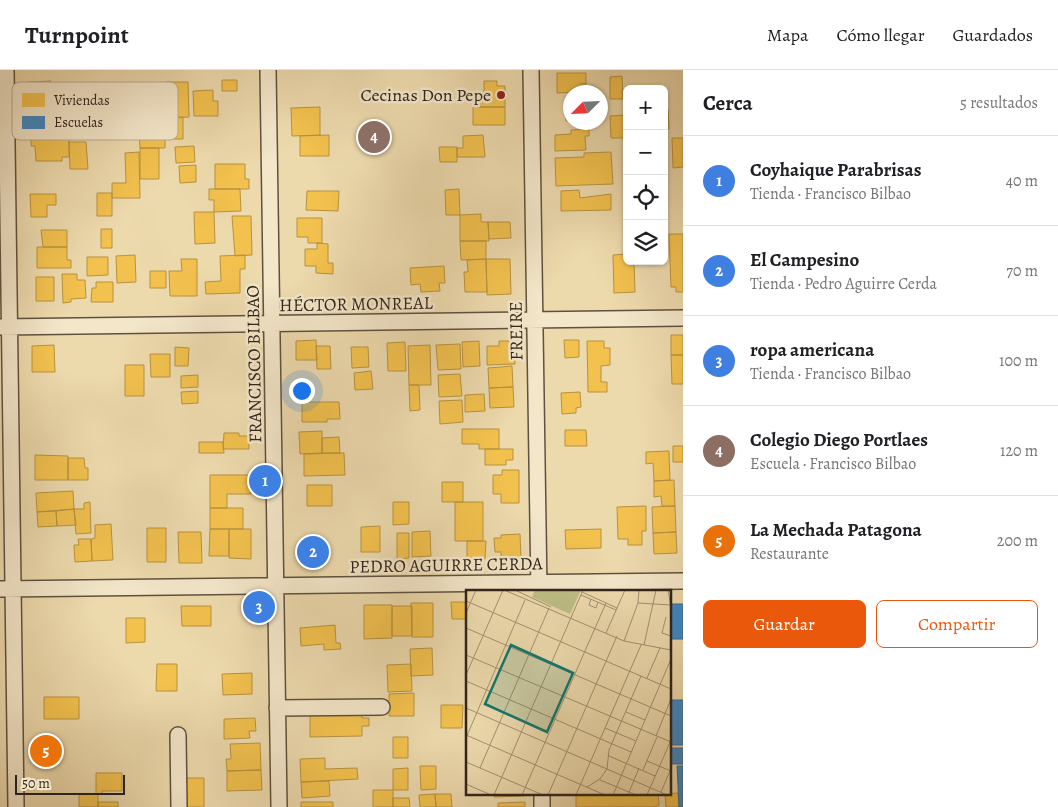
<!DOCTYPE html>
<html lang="es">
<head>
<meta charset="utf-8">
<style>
	:root { --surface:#fff; --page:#f6f6f6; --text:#202124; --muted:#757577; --line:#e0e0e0; --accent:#ea580c }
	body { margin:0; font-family:Alegreya,serif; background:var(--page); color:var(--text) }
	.controls { position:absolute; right:15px; top:15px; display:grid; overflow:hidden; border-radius:8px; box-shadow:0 1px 4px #0004 }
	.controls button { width:45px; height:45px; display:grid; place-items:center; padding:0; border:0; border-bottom:1px solid var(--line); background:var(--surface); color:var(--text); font:25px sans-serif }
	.compass { position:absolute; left:563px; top:15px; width:45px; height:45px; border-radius:50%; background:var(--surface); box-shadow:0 1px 4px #0004; rotate:246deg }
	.scale { position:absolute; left:15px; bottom:12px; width:110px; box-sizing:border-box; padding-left:5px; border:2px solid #30241b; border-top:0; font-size:14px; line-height:18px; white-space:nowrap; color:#30241b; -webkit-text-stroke:4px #f3e6c9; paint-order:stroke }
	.you { position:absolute; left:301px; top:320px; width:18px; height:18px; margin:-12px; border:4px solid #fff; border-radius:50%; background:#1a73e8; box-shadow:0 0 0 8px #1a73e833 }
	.badge { display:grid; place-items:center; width:32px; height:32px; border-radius:50%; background:var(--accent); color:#fff; font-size:16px; font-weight:700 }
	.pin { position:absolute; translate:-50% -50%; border:2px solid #fff; box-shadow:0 1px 5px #0006 }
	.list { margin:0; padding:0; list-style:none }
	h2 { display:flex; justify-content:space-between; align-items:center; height:65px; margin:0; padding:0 20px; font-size:21px }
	h2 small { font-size:16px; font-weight:400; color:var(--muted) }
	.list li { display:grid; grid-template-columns:32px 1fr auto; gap:15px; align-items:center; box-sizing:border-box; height:90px; padding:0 20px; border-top:1px solid var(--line) }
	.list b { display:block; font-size:19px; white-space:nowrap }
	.list p { margin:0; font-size:16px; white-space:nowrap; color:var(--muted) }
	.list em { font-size:16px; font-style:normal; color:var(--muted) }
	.actions { display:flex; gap:10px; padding:15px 20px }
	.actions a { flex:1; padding:11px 0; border:1px solid var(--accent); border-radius:8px; text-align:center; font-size:18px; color:var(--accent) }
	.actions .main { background:var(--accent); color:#fff }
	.icon { flex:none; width:28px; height:28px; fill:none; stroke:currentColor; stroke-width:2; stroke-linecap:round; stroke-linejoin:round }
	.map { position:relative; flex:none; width:683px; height:737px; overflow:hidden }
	header { display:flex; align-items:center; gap:30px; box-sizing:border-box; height:70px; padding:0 25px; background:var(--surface); border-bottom:1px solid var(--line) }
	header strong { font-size:24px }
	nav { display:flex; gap:28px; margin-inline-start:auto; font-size:18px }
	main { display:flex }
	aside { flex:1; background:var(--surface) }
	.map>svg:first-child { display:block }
</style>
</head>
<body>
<header>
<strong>Turnpoint</strong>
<nav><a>Mapa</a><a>Cómo llegar</a><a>Guardados</a></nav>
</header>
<main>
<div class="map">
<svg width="683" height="737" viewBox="0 0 683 737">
	<rect width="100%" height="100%" fill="#ecd9ac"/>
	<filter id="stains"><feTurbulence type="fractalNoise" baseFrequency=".004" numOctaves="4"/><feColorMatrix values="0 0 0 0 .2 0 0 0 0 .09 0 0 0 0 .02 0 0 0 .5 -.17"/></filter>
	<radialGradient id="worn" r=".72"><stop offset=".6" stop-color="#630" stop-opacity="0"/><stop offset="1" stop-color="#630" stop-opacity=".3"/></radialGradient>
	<path fill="#f2c14e" stroke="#b8923f" d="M557,3H586V14H581V22L557,23Z
		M622,6L623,29H610V7Z
		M222,10H237V21H222Z
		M51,11L50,15H57V39H40V30H28V12Z
		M484,11H497V16H505V37H480V26H484Z
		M166,12H188L189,47L167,48Z
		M213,20V31H218V46H194L193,21Z
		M565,35H570V51H566Z
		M320,37V65L292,66L291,38Z
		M473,37H505V55H473Z
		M664,39H668L669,59H664Z
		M627,45V68H611L610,46Z
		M183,47V69H168L167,48Z
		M589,59V66H585L586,80L555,81V65L571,64V60Z
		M139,62H165V78H140Z
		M329,65V86H300V66Z
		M483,65L485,87H457V78H463V66Z
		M69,68V87H62V91H36L35,76H31V70Z
		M672,68H683V97L673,98Z
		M69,72H86L88,99H70Z
		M194,76L195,92L176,93L175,77Z
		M439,77H457V92H440Z
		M140,78H159V109H140Z
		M139,82L140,128H112V113H126L125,83Z
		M611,82L613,114L556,116L555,88L584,87V83Z
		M215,94H245V109H249V119H215Z
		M196,95V112L180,113L179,96Z
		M209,119H240L241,141L214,142V130H209Z
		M459,119L460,145H446L445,120Z
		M579,120L580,128L611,124V140L561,141V121Z
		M307,121H339L338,141L306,140Z
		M97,123H112V146H97Z
		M30,124H56V135H47V147H31Z
		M194,142H214L215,173L195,174Z
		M481,144V152H488L489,171H460V145Z
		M232,146H251L252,185L235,186Z
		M297,148H322V173H308V167H297Z
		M488,152H510L511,168L489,169Z
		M101,159H112V178H101Z
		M41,160H67V177H43Z
		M669,164H683V222H676V217H671Z
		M460,171H486V189L461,190Z
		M317,173L328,174V193H333V204L316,203V196H305V179H317Z
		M37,177H67V190H71V198H37Z
		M627,184V191H634L635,222L614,223L613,185Z
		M135,185L136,212L117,213L116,186Z
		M245,185V199H240V223L206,224L205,212L221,211L220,186Z
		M87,187H108V205L87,206Z
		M181,189H197V226H170L169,201H182Z
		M486,189L487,222H465L464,202H468L467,190Z
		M486,189H510L511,224L487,225Z
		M444,196L445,213H439L440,221L421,222L420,214L411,215L410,198Z
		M150,201H166V218H150Z
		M62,204H77V210H85L86,228L71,229V232L63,233Z
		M36,207H54V231H36Z
		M96,212H113V232H91L92,218H96Z
		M671,265H683V285H671Z
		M316,270L317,290H296V271Z
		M564,270H579V287L565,288Z
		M479,271L480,296L463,297L462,272Z
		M499,271H514L515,294L487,295V276H499Z
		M587,271H604V278H610V295L601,296V312H607V322H588Z
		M405,272L406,301H388L387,273Z
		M460,274L461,299L438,300L436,275Z
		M54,275L55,302H32V276Z
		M430,275L431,315H409L408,276Z
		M316,276H330L331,299H317Z
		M175,277L189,278L188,296H175Z
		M351,277H368L369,297L352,298Z
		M150,284H170V307H151Z
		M671,285H683V314H672Z
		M125,295H144V326H125Z
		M512,296L513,317L489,318L488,298Z
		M371,301L373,319L355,320L354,303Z
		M460,304L462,326L439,327L438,305Z
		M198,305V317L181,318V306Z
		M409,315H419L420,340L410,341Z
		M513,317L514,337L490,338L489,318Z
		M198,321V333L182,334L181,322Z
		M580,322L581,337L576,338V343L562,344L561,323Z
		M484,324L485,341L465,342V325Z
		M462,330L463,352L440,354L439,331Z
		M302,332H339L340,349H327V352H302Z
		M462,359H499V379H479V374H462Z
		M565,360H586L587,376H565Z
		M322,361V383L300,384L299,362Z
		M224,363H239V366H249V379H223Z
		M339,367L340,383H322V368Z
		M199,372H223L224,383H199Z
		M673,376H683V392H673Z
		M485,379H513V390H506V395H485Z
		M669,381L670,410L654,411L653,393L646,394V382Z
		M344,383L345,405L304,406V384Z
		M35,385L68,386V410H35Z
		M68,388H84L85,398H88V410H68Z
		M502,400H519V433H501V424H493V405H502Z
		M210,405H251V424H227V438H210Z
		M674,410L675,436H662L661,426L654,427V411Z
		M442,412H463V432H442Z
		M307,415H332V436H307Z
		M73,421L74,439L37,442L36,423Z
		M90,432L91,463L76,464L74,439H84V433Z
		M393,432H409V454L393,455Z
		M455,432H483V471H455Z
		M646,436V461H642V475H628V469H618L617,437Z
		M675,436L676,462L653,463L652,437Z
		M210,438H243V459H210Z
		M74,439L76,455L57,456L56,441Z
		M56,441L57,456L38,457L37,442Z
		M111,454L113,490L92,491L91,469L95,468V455Z
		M380,456V482H361V457Z
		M147,458H166V492H147Z
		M210,459H229V486H209Z
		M229,459H251V489L229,488Z
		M601,459V478L566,479L565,460Z
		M430,461L431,486L412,487V462Z
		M178,462H201L202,493H179Z
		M676,462L677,483L654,484L653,463Z
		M397,463H409V488L397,489Z
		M520,464L521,488L501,489V482H495L494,468H501V465Z
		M78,469H91L92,491L75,492L74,475H79Z
		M467,471H486L485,489H467Z
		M451,532H467V549H452Z
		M411,533H433V567H412Z
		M364,535H392V568L364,569Z
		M181,536H211V556H182Z
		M392,536H412V566H392Z
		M126,548H145V572L126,573Z
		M335,555L336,573H340L341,579L324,580V574L301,576L300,558Z
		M432,578L433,605L411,606L410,579Z
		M157,594H177V621H156Z
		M411,594L412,621L388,622L387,595Z
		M252,603V624L223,625L222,604Z
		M414,623V646H389V624Z
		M44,627H79V649H44Z
		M441,635H463L462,658H441Z
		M362,643V648H369V656H362V666L310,667V644Z
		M255,648L256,661H249L250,668L224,669V649Z
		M393,667H408V688H393Z
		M260,673L261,700L227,701L226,689H231L230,674Z
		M325,688V699L357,698L358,709L301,712L300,689Z
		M420,696H436V719L421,720Z
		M408,698V720H393V699Z
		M261,700L262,720L227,721V701Z
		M96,703H122V721H102V724H96Z
		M186,708H204V737H186Z
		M329,711L330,726L302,728L301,712Z
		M373,720H393V737H373Z
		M494,723H524V726L494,727Z
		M587,723H658L659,735L655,737H576V724Z
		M678,723L679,737H666L665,724Z
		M79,724H98V737H79Z
		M435,724H451L452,737H436Z
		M435,724L436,737H420L419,725Z
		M393,728H409L410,737H393Z
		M98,732H118V737H98Z
		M301,732H333V737H301Z
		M525,732V737H498V733Z"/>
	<path fill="#3f88c5" stroke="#3a6a92" d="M669,534H683V569H669Z
		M669,630H683V675H669Z
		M669,678H683V694H669Z
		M677,696H683V737H679Z"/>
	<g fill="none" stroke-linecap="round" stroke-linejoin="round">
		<g stroke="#5f513f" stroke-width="18">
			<path id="minor" d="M6,0L16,737
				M268,0L279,737
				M531,0L539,521
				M0,257L683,248
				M0,519L683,511
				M277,638L382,637
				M178,665L179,737
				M542,723V737"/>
		</g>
		<use href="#minor" stroke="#f3e6c9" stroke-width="15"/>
	</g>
	<circle fill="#8f2418" stroke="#f3e6c9" stroke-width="2" cx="501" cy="25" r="5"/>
	<g text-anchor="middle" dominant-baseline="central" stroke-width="5" stroke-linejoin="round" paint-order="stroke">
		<g font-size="18" fill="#30241b" stroke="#f3e6c9" text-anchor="end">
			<text x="491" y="25">Cecinas Don Pepe</text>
		</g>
		<g font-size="18" fill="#30241b" stroke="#f3e6c9">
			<text transform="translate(356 234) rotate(-1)">HÉCTOR MONREAL</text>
			<text transform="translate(516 261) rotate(-91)">FREIRE</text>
			<text transform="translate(254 294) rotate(-91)">FRANCISCO BILBAO</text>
			<text transform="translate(446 495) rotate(-1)">PEDRO AGUIRRE CERDA</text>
		</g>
	</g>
	<g transform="translate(466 520)">
		<rect width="205" height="205" fill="#ecd9ac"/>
		<path d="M69,0H115L104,24L66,7Z" fill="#bebd85"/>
		<path fill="none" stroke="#a19172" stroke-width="1" d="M38,0L158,51L205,60M49,0L85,17M202,0L205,17M116,2L151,18M115,5L150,20M125,9L123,15L130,18L132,12M0,11L205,99M172,13L205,15M0,23L10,0M200,27L196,43L205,46M0,38L205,126M140,43L159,0M158,51L172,13L173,0M178,55L190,0M0,65L205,152M0,85L37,0M181,88L194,58M0,91L165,162M0,118L201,205M160,122L179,130M139,138L170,151M0,145L139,205M190,146L205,109M0,148L59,10M143,166L189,186M181,171L205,181M0,172L77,205M14,178L83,18M177,180L191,147M134,190L170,205M0,194L25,205M121,197L134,189L141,179L143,160L175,86M195,202L204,181M28,205L117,0M56,205L140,13M82,205L151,46M110,205L175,55M147,205L205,69M162,205L173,178M181,205L205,150"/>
		<path fill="#0f766e" fill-opacity="0.15" stroke="#0f766e" stroke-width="2.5" d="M45,55L107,83L81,142L19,114Z"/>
		<rect width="205" height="205" fill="none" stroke="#30241b" stroke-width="2.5"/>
	</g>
	<rect x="12" y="12" width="166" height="58" rx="8" fill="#f3e6c9" stroke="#b8ac95" stroke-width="1"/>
	<rect x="22" y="23" width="23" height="14" fill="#f2c14e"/>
	<rect x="22" y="46" width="23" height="13" fill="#3f88c5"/>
	<g font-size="14" fill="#30241b">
		<text x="54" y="35">Viviendas</text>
		<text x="54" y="57">Escuelas</text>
	</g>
	<rect width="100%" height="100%" filter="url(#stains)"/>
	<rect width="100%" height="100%" fill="url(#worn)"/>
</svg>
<div class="controls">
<button>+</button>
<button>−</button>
<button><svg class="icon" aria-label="locate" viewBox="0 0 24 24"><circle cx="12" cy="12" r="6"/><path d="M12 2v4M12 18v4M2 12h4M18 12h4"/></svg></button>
<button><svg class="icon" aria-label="layers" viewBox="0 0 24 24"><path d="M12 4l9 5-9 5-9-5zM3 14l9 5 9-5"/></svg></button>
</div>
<svg class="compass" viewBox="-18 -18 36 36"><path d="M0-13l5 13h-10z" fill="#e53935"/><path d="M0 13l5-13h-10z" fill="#757577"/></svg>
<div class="scale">50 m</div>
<div class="you"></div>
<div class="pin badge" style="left:265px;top:411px;background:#3f7fe0">1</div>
<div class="pin badge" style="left:313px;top:482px;background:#3f7fe0">2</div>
<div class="pin badge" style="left:259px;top:537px;background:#3f7fe0">3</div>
<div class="pin badge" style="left:374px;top:67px;background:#8d6e63">4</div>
<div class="pin badge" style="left:46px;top:681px;background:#e8710a">5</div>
</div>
<aside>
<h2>Cerca<small>5 resultados</small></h2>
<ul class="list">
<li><span class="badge" style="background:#3f7fe0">1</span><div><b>Coyhaique Parabrisas</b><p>Tienda · Francisco Bilbao</p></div><em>40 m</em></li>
<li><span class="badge" style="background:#3f7fe0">2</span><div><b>El Campesino</b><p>Tienda · Pedro Aguirre Cerda</p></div><em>70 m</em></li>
<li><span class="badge" style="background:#3f7fe0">3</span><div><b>ropa americana</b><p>Tienda · Francisco Bilbao</p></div><em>100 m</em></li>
<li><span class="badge" style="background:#8d6e63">4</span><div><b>Colegio Diego Portlaes</b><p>Escuela · Francisco Bilbao</p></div><em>120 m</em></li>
<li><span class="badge" style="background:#e8710a">5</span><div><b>La Mechada Patagona</b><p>Restaurante</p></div><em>200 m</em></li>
</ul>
<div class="actions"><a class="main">Guardar</a><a>Compartir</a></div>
</aside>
</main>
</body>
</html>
